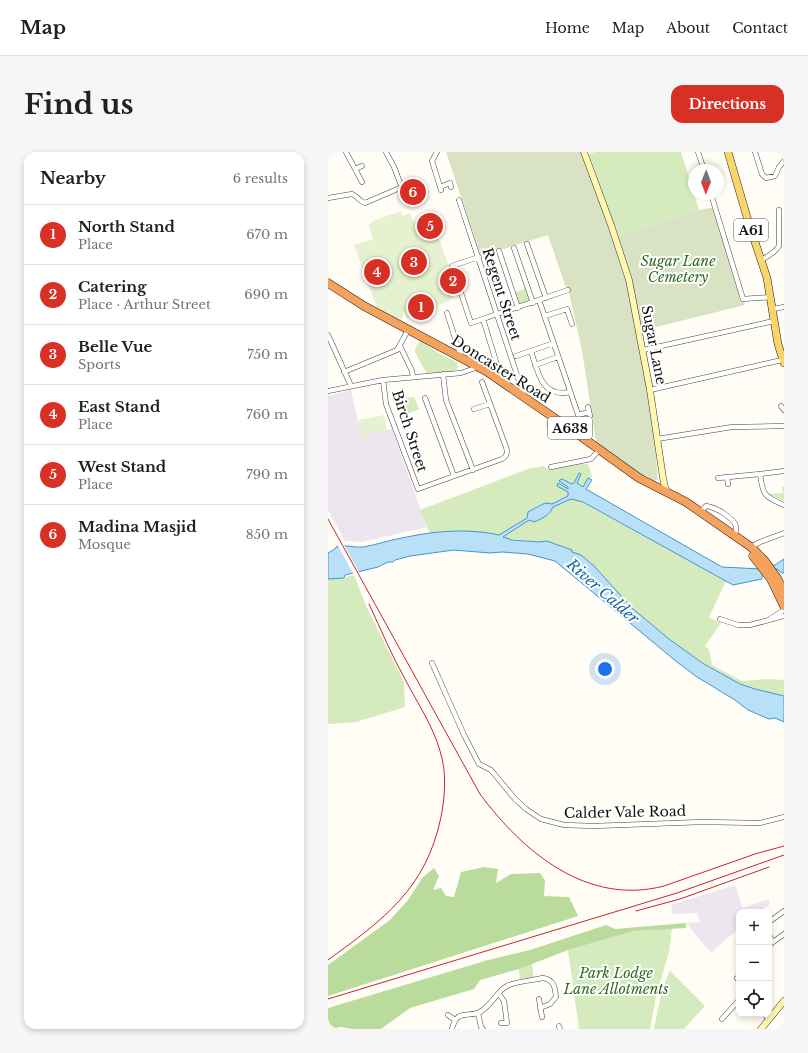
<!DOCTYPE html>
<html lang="en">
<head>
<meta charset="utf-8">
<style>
	:root { --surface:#fff; --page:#f6f6f6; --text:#202124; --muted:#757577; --line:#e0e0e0; --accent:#d93025 }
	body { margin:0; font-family:"Libre Baskerville",serif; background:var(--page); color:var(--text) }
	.controls { position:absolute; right:12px; bottom:12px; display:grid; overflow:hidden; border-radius:8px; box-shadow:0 2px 6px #0003 }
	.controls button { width:36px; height:36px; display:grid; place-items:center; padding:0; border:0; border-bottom:1px solid var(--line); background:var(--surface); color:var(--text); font:20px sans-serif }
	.compass { position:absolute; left:360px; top:12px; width:36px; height:36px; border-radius:50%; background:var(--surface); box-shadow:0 2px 6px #0003; rotate:181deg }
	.you { position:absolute; left:277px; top:517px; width:14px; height:14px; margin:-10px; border:3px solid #fff; border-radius:50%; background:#1a73e8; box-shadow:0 0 0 6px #1a73e833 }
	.badge { display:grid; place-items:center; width:26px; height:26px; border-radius:50%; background:var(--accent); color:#fff; font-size:13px; font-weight:700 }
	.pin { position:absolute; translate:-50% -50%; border:2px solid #fff; box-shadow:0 1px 4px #0006 }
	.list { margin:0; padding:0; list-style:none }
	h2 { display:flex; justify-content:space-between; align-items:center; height:52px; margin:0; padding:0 16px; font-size:17px }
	h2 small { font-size:13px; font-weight:400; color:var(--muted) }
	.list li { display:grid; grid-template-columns:26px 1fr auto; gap:12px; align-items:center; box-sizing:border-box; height:60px; padding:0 16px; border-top:1px solid var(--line) }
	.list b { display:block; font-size:15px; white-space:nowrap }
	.list p { margin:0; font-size:13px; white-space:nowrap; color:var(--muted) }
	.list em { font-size:13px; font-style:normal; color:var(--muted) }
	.icon { flex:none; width:22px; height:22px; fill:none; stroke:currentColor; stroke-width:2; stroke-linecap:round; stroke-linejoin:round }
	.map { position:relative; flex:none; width:456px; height:877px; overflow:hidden; border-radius:12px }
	header { display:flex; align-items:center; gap:24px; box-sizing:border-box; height:56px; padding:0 20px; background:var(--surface); border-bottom:1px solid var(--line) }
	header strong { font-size:19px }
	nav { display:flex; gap:22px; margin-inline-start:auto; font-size:14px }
	.intro { display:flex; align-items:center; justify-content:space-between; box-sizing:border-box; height:96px; padding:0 24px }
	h1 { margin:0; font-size:28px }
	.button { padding:10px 18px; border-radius:12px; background:var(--accent); color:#fff; font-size:14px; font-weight:700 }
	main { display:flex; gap:24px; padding:0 24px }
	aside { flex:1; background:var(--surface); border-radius:12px; box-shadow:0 2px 6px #0003 }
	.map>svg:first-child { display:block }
</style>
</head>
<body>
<header>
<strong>Map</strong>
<nav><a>Home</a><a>Map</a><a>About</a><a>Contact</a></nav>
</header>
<div class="intro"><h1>Find us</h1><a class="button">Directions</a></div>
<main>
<aside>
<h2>Nearby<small>6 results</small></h2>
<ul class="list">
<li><span class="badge">1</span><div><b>North Stand</b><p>Place</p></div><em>670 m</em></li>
<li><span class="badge">2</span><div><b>Catering</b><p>Place · Arthur Street</p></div><em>690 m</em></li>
<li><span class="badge">3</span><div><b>Belle Vue</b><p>Sports</p></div><em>750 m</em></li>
<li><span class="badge">4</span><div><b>East Stand</b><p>Place</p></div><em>760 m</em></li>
<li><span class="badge">5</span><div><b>West Stand</b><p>Place</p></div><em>790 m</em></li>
<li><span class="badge">6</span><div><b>Madina Masjid</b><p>Mosque</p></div><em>850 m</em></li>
</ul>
</aside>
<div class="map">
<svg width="456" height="877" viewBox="0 0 456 877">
	<rect width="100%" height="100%" fill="#fffdf5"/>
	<path fill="#eee6ef" d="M23,238L33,283L64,277L99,375L34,390L17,389L0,358V244Z
		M407,733L415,756L440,747L442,752L431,760H411V776L383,801L358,771L372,770L369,761L345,762L343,753Z"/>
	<path fill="#d5ebbd" d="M267,0H353L371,58L290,83L261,2Z
		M200,135L205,151L190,156L186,141Z
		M92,188L110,201L129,210L130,216L126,219L99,222L87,200V197Z
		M86,245L91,257L80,262L75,246Z
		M219,267L232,276L225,280V284L221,285L218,272Z
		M251,312H260L264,324L250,348L398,429L381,465L393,471L377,494L381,497L384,513L414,529L439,527L456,528V544L427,537L412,532L377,512L341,487L304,456L266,414L253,403L244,400V398L219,389L211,390L175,386L177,384C152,378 127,379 102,381L92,358L200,317L215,314L223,318Z
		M454,335H456V349L441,342L455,341Z
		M26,423L39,456L76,530L77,555L28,570L0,572V427L16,426Z
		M344,776L341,800L328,844L322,877H251L240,798L306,779Z
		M204,811L206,828L192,831L191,817Z
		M342,819L377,854L356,877H326C330,858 333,837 342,819Z"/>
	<path fill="#b9dc9c" d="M156,715L170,717L168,731L183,722L212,721L217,728L216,744L241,745L250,764L0,844V813L62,768L80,748L95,725L106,716L111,724L105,738L113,736L118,744L126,745L133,720Z
		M358,771V776L306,779L240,798L191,817L152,828L146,837L82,856L53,877H24L13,875L0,877V856L160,808L202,798L278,773L287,777Z"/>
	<path fill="#d9e3c4" d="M118,0H256L287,84L371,58L387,55L417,153L312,179L322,238L330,328H325L317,323L311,326L269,296L254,199L240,136H238L220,83L153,104Z"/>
	<path fill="#e6f2cf" d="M73,59L75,64L82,61L86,71L103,65L128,134C128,147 121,149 110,153L109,156L79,166L76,159L73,170L50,159L26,93L45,87L41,74L42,72L47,68Z
		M56,263L59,278L33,284L30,268Z"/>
	<path fill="#b9e0f7" stroke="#3f96cf" d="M251,321L253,322L249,331L255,335L260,326L264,328L258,337L394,415L433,417L447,413L456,407V421H454L449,417L434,421V427L405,433L255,350L243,347L225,355C221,364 215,366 206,370L201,368L175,385L184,388L211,390L219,389L244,398V400L253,403L266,414L304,456L341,487L376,512L412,532L427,537L456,544V570L447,566L441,567L420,558L407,548L369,525L349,510L227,409L200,402L174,400L162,401L126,398L82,404L67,408L65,410H60L50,415L17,423L16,426L0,427V401L7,397L8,395C18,392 25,396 35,395C48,393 61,388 74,386C106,379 139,376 171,383L199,366L200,360L217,351L224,352L240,344V340L229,334L230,331L240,337V335L231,329L232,328L234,327L244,332L246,331Z"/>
	<path fill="#fffdf5" d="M15,391L32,422L26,423L9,392Z"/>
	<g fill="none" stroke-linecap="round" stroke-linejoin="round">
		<g stroke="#444" stroke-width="5.5">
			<path id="street" d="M18,0L34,30
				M58,0L66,15L79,49
				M109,0L104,9L113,38
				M370,0L376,18
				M427,0L434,22L438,26L447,24L451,15L456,9
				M27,17L34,14
				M112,35L122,31L123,35
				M383,42L415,147L443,145
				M0,46L24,42C29,44 31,49 37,51L74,35
				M131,48L196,244
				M199,92L218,146
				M186,96L205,151
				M171,99L190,156
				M151,105L124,114L143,171L240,138
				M433,108C440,104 447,101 451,94V58
				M211,148L255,277L256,286
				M445,157L456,155
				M119,161L133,205
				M217,164L239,157L244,172
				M155,167L174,229
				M0,183L23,234
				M72,194L84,219L85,225
				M315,198L446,169
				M203,199C210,221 214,246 242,240
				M188,204L226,191
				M207,213L230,205
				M16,220L69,198L79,180
				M115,222L118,248L145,318
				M55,228L58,252L90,337L174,307C179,304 180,301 178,295L154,230
				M322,238L454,208
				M0,239L55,228L133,221L150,215
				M97,246L126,324
				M453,254L456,258
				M260,255L262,264
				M146,257L162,252
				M250,263L261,260
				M329,287L404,275L456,274
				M223,315L263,307L271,298
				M432,322L456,319
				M399,325L400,332
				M390,326L432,322C435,344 436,344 456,353
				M372,360L378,354C387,355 405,365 408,374C409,377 407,381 407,384
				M423,395L432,390L456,381
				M392,467L410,473H422L456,464
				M442,467L456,458
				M104,511L136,583L151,612L163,618L187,647L198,657L213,667L236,673L266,674L374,670L432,671L456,665
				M441,770L456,759
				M441,783L445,790
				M441,793L456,782
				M409,826L411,829
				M171,842L176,849L179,871H173
				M211,847L214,865
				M150,861L153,875L155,877
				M436,862L441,867
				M120,863L127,868
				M394,867L411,848
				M231,874L232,877
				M124,877C129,856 140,866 152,860C164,853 170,838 179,834C186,830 206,828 215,826C226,828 227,835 228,845L222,852L212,856"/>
		</g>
		<g stroke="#333" stroke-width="7">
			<path id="secondary" d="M256,0L283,73L301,128L322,238L335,326L337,335L340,341
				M433,877L456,849"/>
		</g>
		<g stroke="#222" stroke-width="8">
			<path id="primary" d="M400,0L421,72L439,126L450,192L456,211"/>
		</g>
		<g stroke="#222" stroke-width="9">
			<path id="highway" d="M0,131L36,154L158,219L244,278L311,326L358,350L423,395L436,408L449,426L456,440
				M425,404L443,427L456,454"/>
		</g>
		<use href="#street" stroke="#fff" stroke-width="4.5"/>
		<use href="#secondary" stroke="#fff6b0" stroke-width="6"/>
		<use href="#primary" stroke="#f9d66b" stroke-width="7"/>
		<use href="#highway" stroke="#f5a25d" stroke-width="8"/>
		<path stroke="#c4262e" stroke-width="1" d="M0,367L152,642C195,700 259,754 336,734L427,702L456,694
			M308,759L352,747L441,715
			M0,808C56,767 98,737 113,665C117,644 119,620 112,599C105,574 90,552 78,529C64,504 53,478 41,452
			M0,847L349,741L456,703"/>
	</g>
	<g text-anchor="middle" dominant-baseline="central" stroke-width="4" stroke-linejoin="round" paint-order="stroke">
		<g fill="#fff" stroke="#585858" stroke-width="1">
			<rect x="406" y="67" width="34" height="22" rx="3"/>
			<rect x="220" y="265" width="44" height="22" rx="3"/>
		</g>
		<g font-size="13" font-weight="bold" fill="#111">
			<text x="423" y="78">A61</text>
			<text x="242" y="276">A638</text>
		</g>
		<g font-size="14" font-style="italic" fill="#2f6b1f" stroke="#fff">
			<text x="350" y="109">Sugar Lane<tspan x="350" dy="16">Cemetery</tspan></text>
			<text x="288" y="821">Park Lodge<tspan x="288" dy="16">Lane Allotments</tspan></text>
		</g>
		<g font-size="14" fill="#111" stroke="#fff">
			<text transform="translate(174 142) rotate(72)">Regent Street</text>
			<text transform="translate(326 193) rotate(79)">Sugar Lane</text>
			<text transform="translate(173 217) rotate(32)">Doncaster Road</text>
			<text transform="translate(82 279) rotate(72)">Birch Street</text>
			<text transform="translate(297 660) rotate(-1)">Calder Vale Road</text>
		</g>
		<g font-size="15" font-style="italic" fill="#1768a6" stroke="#fff">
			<text transform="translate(275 439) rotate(41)">River Calder</text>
		</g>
	</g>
</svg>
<div class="controls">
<button>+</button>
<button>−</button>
<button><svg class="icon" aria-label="locate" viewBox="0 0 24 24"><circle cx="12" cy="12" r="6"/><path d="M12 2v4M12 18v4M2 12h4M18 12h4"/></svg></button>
</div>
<svg class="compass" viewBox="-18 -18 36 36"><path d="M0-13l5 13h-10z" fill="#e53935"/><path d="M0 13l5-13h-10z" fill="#757577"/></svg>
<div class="you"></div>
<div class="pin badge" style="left:93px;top:155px">1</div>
<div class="pin badge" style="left:125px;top:129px">2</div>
<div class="pin badge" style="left:86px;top:110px">3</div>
<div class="pin badge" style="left:49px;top:120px">4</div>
<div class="pin badge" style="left:102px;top:74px">5</div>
<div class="pin badge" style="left:85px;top:40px">6</div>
</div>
</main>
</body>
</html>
